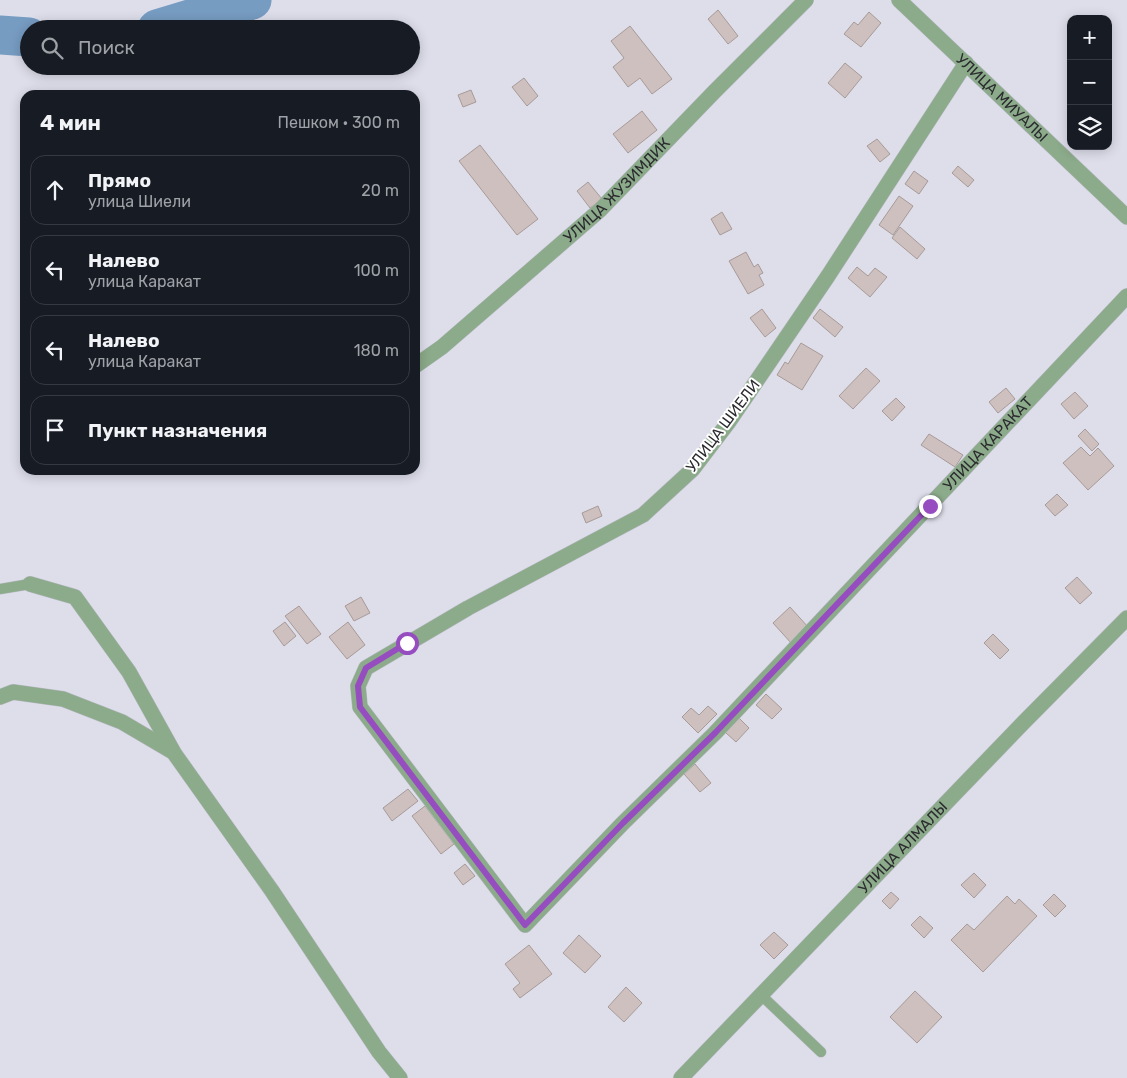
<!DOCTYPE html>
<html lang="ru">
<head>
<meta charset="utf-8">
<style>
	:root { --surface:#171b24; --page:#242831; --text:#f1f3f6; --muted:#9ea1a6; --line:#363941 }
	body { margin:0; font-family:Rubik,sans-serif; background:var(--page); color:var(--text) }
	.controls { position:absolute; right:15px; top:15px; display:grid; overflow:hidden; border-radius:10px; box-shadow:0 2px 12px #0003 }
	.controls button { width:45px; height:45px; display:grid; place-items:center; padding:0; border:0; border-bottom:1px solid var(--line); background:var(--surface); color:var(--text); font:25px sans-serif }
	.stop { position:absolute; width:15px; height:15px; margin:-11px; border:4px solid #964dc0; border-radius:50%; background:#fff }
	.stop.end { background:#964dc0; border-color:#fff; box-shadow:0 1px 5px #0008 }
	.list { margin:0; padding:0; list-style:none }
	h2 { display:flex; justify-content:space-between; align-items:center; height:65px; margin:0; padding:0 20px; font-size:21px }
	h2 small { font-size:16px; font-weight:400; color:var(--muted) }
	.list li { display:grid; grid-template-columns:32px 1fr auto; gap:15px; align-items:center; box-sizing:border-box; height:70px; margin:0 10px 10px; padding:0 10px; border:1px solid var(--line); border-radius:15px }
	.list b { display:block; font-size:19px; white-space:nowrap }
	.list p { margin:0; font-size:16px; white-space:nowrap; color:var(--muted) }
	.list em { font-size:16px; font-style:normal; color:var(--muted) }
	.icon { flex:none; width:28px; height:28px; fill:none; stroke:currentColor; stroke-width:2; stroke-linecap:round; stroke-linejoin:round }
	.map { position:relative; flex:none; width:1127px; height:1078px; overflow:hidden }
	.search { position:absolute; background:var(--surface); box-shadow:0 2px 12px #0003; left:20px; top:20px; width:400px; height:55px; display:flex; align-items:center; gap:12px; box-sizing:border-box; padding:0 18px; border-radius:28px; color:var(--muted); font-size:19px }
	.panel { position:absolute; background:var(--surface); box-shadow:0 2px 12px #0003; left:20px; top:90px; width:400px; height:385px; border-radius:15px }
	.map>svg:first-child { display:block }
</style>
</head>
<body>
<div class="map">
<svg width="1127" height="1078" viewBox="0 0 1127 1078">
	<rect width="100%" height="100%" fill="#dddeea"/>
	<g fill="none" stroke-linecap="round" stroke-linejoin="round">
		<path stroke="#779cc2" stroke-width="39" d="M157,29L252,0
			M0,35L29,37"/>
	</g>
	<path fill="#cec0be" stroke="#a79a98" d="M718,10L738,36L728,44L708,19Z
		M869,12L881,23L861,47L844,34L854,22L858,25Z
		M630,26L672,79L652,94L640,78L628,87L613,67L624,58L611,41Z
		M845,63L862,77L845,98L828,83Z
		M524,78L538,96L527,106L512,87Z
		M471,90L476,102L463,107L458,95Z
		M642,111L657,130L628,153L613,134Z
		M877,139L890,154L880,162L867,146Z
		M480,145L538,219L517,235L459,161Z
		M958,166L974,180L968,187L952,173Z
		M914,171L928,181L919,194L905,184Z
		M588,182L602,199L590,208L577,191Z
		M899,196L913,206L893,235L879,225Z
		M722,212L732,229L720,235L711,219Z
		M900,227L925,249L917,259L892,238Z
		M746,252L754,267L758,264L763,273L759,275L764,285L748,294L729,261Z
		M857,267L868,276L875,268L887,277L870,297L848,278Z
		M762,309L776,328L765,337L750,318Z
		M820,309L843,327L835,337L813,318Z
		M801,343L823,356L802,390L777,375L785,362L788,364Z
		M866,368L880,381L853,409L839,396Z
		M1006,388L1015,399L998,413L989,402Z
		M1075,392L1088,406L1074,419L1061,404Z
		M896,398L905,407L892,421L882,411Z
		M1085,429L1099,444L1092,451L1078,436Z
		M929,434L963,455L955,467L921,445Z
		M1081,447L1090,456L1098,448L1114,466L1088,490L1063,463Z
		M1057,494L1068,505L1055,516L1045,505Z
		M598,506L602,516L586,523L582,513Z
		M1077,577L1092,593L1080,604L1065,588Z
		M361,597L370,613L354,621L345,606Z
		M299,606L321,634L307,644L285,616Z
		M790,607L809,628L792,644L773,623Z
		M285,622L296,636L284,646L273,631Z
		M348,622L365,645L347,659L329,637Z
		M993,634L1009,650L1000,659L984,643Z
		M766,694L782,709L772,719L756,705Z
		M708,706L717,714L698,733L682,717L691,708L699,715Z
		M739,718L749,728L736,742L725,732Z
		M695,764L711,783L700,792L684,774Z
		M408,789L418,801L392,821L383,808Z
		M425,806L454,844L441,854L412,816Z
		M465,864L475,876L463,885L454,873Z
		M974,873L986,885L974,898L961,885Z
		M891,892L899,899L890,909L882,901Z
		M1054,894L1066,906L1055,917L1043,905Z
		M1007,896L1015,904L1019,899L1037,916L983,972L951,940L967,924L974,930Z
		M920,916L933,928L924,938L911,925Z
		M774,932L788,945L774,959L760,945Z
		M579,935L601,956L585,973L563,953Z
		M529,945L552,974L520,998L513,989L520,983L505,964Z
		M626,987L642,1003L624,1022L608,1007Z
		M915,991L942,1017L917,1043L890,1017Z"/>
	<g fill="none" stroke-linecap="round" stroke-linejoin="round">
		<g stroke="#b9bac5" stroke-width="11">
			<path id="service" d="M0,589L30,584
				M761,995L821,1052"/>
		</g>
		<g stroke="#b9bac5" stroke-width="16">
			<g id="minor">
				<path id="s1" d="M899,0L1127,217"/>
				<path id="s2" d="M966,63L828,276L728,423L693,469L643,515L468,608L366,668L358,686L360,707L525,925L623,823L715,733L1127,296"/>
				<path id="s3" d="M415,366L442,347L600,210L714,92L806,0"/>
				<path d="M30,584L75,597L129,672L174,753L272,891L379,1052L400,1078"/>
				<path d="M0,697L13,692L63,699L122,722L173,752"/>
				<path id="s4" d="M681,1078L1023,723L1127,618"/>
			</g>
		</g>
		<use href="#service" stroke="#8cab8a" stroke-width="10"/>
		<use href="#minor" stroke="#8cab8a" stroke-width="15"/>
	</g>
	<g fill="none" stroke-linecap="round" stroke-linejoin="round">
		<path stroke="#964dc0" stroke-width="6" d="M407,643L366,668L358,686L360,707L525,925L623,823L715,733L930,506"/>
	</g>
	<g text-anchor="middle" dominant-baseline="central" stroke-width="4" stroke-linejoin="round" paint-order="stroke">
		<g font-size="15" fill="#2b2b30" stroke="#fff">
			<text stroke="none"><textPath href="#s1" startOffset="142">УЛИЦА МИУАЛЫ</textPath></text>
			<text stroke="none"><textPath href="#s3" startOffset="268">УЛИЦА ЖУЗИМДИК</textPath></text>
			<text transform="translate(723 426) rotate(-53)">УЛИЦА ШИЕЛИ</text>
			<text stroke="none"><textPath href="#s2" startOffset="1856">УЛИЦА КАРАКАТ</textPath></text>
			<text stroke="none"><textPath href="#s4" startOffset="320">УЛИЦА АЛМАЛЫ</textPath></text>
		</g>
	</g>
</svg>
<div class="controls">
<button>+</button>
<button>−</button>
<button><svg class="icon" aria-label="layers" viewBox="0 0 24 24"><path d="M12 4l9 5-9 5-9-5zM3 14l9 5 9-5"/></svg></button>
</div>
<div class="stop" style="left:407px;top:643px"></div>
<div class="stop end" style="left:930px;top:506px"></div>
<div class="search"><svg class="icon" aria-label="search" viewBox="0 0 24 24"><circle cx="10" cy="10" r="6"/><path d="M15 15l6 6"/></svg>Поиск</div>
<section class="panel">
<h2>4 мин<small>Пешком · 300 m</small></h2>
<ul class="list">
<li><svg class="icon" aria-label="ahead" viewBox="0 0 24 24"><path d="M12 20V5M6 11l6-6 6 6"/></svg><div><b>Прямо</b><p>улица Шиели</p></div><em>20 m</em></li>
<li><svg class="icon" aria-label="left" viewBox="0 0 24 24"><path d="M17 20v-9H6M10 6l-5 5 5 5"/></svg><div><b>Налево</b><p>улица Каракат</p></div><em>100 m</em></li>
<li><svg class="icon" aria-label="left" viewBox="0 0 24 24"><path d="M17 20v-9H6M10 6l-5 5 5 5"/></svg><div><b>Налево</b><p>улица Каракат</p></div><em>180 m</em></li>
<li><svg class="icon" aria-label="arrive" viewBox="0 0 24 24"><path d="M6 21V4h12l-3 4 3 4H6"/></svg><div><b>Пункт назначения</b></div></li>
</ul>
</section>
</div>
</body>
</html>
